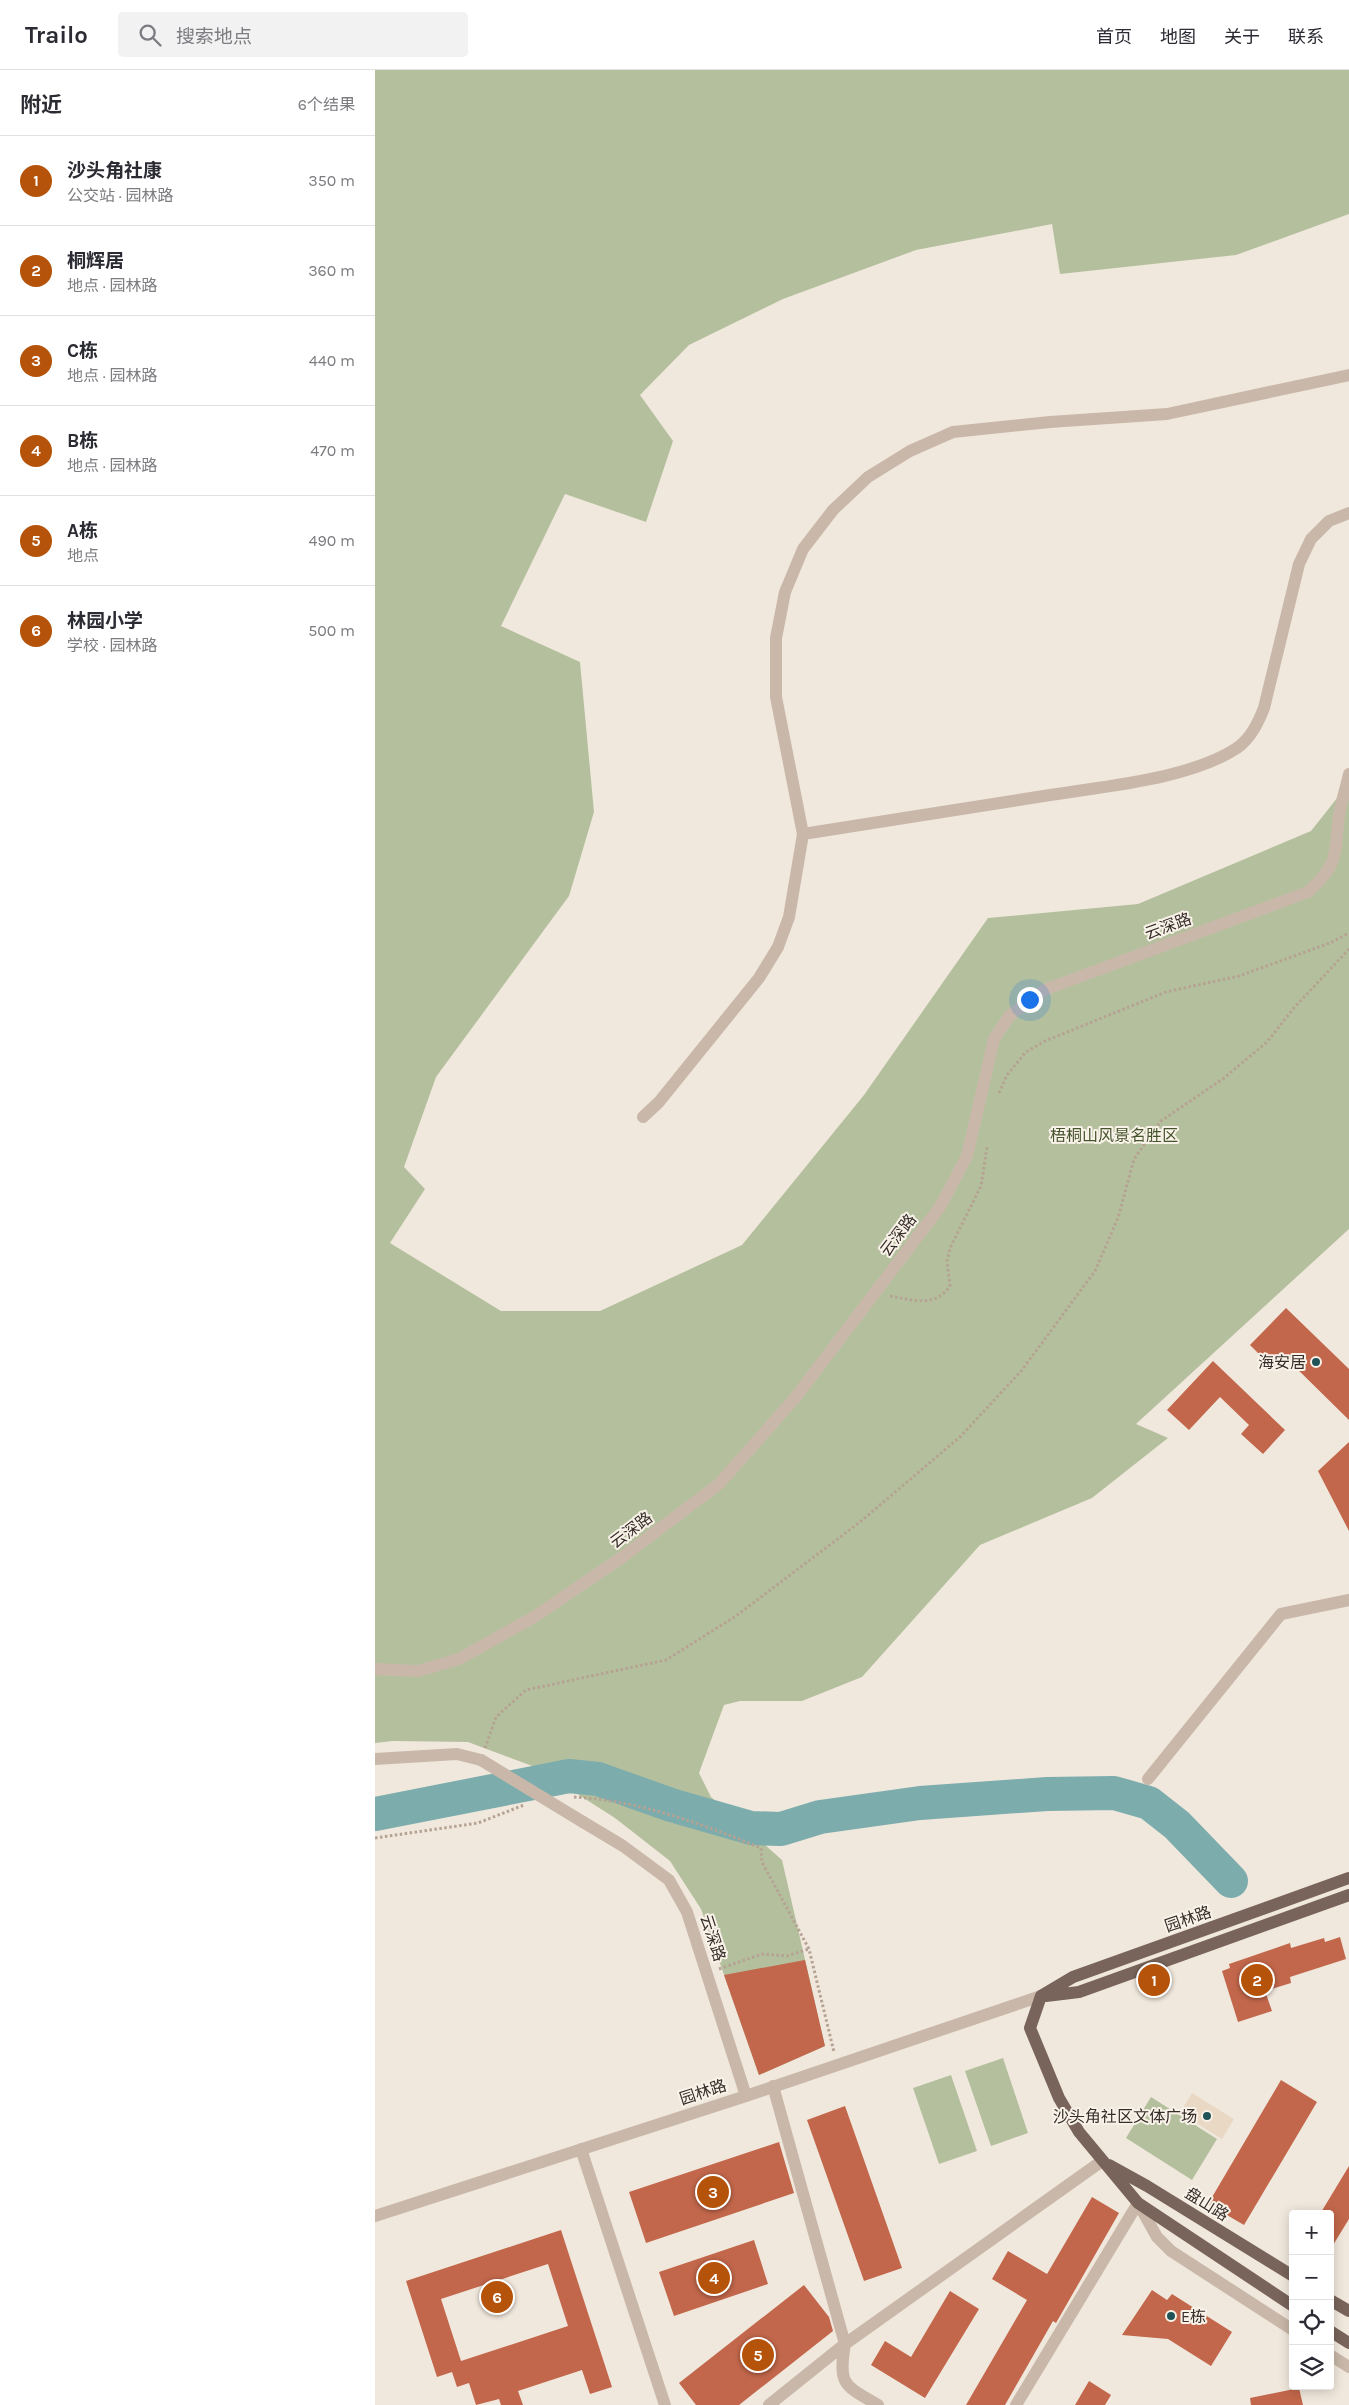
<!DOCTYPE html>
<html lang="zh">
<head>
<meta charset="utf-8">
<style>
	:root { --surface:#fff; --page:#f2f2f3; --text:#2b2b33; --muted:#7c7c81; --line:#e1e1e2; --accent:#b45309 }
	body { margin:0; font-family:Karla,"Noto Sans SC",sans-serif; background:var(--page); color:var(--text) }
	.controls { position:absolute; right:15px; bottom:15px; display:grid; overflow:hidden; border-radius:5px; box-shadow:0 2px 12px #0003 }
	.controls button { width:45px; height:45px; display:grid; place-items:center; padding:0; border:0; border-bottom:1px solid var(--line); background:var(--surface); color:var(--text); font:25px sans-serif }
	.you { position:absolute; left:654px; top:929px; width:18px; height:18px; margin:-12px; border:4px solid #fff; border-radius:50%; background:#1a73e8; box-shadow:0 0 0 8px #1a73e833 }
	.badge { display:grid; place-items:center; width:32px; height:32px; border-radius:50%; background:var(--accent); color:#fff; font-size:16px; font-weight:700 }
	.pin { position:absolute; translate:-50% -50%; border:2px solid #fff; box-shadow:0 1px 5px #0006 }
	.list { margin:0; padding:0; list-style:none }
	h2 { display:flex; justify-content:space-between; align-items:center; height:65px; margin:0; padding:0 20px; font-size:21px }
	h2 small { font-size:16px; font-weight:400; color:var(--muted) }
	.list li { display:grid; grid-template-columns:32px 1fr auto; gap:15px; align-items:center; box-sizing:border-box; height:90px; padding:0 20px; border-top:1px solid var(--line) }
	.list b { display:block; font-size:19px; white-space:nowrap }
	.list p { margin:0; font-size:16px; white-space:nowrap; color:var(--muted) }
	.list em { font-size:16px; font-style:normal; color:var(--muted) }
	.icon { flex:none; width:28px; height:28px; fill:none; stroke:currentColor; stroke-width:2; stroke-linecap:round; stroke-linejoin:round }
	.map { position:relative; flex:none; width:974px; height:2335px; overflow:hidden }
	header { display:flex; align-items:center; gap:30px; box-sizing:border-box; height:70px; padding:0 25px; background:var(--surface); border-bottom:1px solid var(--line) }
	header strong { font-size:24px }
	nav { display:flex; gap:28px; margin-inline-start:auto; font-size:18px }
	.search { width:350px; height:45px; background:var(--page); display:flex; align-items:center; gap:12px; box-sizing:border-box; padding:0 18px; border-radius:5px; color:var(--muted); font-size:19px }
	main { display:flex }
	aside { flex:1; background:var(--surface) }
	.map>svg:first-child { display:block }
</style>
</head>
<body>
<header>
<strong>Trailo</strong>
<div class="search"><svg class="icon" aria-label="search" viewBox="0 0 24 24"><circle cx="10" cy="10" r="6"/><path d="M15 15l6 6"/></svg>搜索地点</div>
<nav><a>首页</a><a>地图</a><a>关于</a><a>联系</a></nav>
</header>
<main>
<aside>
<h2>附近<small>6个结果</small></h2>
<ul class="list">
<li><span class="badge">1</span><div><b>沙头角社康</b><p>公交站 · 园林路</p></div><em>350 m</em></li>
<li><span class="badge">2</span><div><b>桐辉居</b><p>地点 · 园林路</p></div><em>360 m</em></li>
<li><span class="badge">3</span><div><b>C栋</b><p>地点 · 园林路</p></div><em>440 m</em></li>
<li><span class="badge">4</span><div><b>B栋</b><p>地点 · 园林路</p></div><em>470 m</em></li>
<li><span class="badge">5</span><div><b>A栋</b><p>地点</p></div><em>490 m</em></li>
<li><span class="badge">6</span><div><b>林园小学</b><p>学校 · 园林路</p></div><em>500 m</em></li>
</ul>
</aside>
<div class="map">
<svg width="974" height="2335" viewBox="0 0 974 2335">
	<rect width="100%" height="100%" fill="#f1e8dd"/>
	<path fill="#b4c09d" d="M0,0H974V144L861,185L685,204L677,154L541,180L408,229L314,275L265,325L298,371L271,452L190,424L126,556L205,592L219,742L194,826L61,1007L29,1097L50,1119L15,1173L126,1241H225L367,1175L489,1025L613,848L763,834L936,761L974,713V1159L761,1354L793,1368L717,1428L605,1475L487,1607L427,1631H365L349,1635L324,1703L336,1727L407,1790L450,1976L384,2005L326,1839L295,1791L240,1748L160,1697L93,1672L18,1671L0,1673Z
		M628,1988L653,2063L616,2076L590,2001Z
		M576,2005L602,2081L564,2094L538,2018Z
		M776,2027L842,2069L817,2110L751,2068Z"/>
	<path fill="#e9d8c4" d="M817,2023L859,2049L847,2069L805,2043Z"/>
	<g fill="none" stroke-linecap="round" stroke-linejoin="round">
		<path stroke="#7dacad" stroke-width="34" d="M0,1744L194,1706L223,1709L296,1735L376,1758L406,1759L445,1747L545,1733L672,1724L739,1723L774,1733L802,1755L856,1811"/>
	</g>
	<path fill="#c2674b" fill-rule="evenodd" d="M911,1238L974,1299V1350L909,1286L898,1298L875,1275Z
		M838,1291L910,1360L888,1384L866,1364L874,1355L845,1327L814,1360L792,1340Z
		M974,1372V1461L943,1401Z
		M965,1867L971,1889L915,1907L916,1913L890,1921L897,1941L863,1952L847,1901L855,1898L854,1894L915,1873L916,1878L949,1868L950,1872Z
		M430,1890L450,1976L384,2005L349,1905Z
		M906,2010L942,2032L869,2155L833,2134Z
		M470,2036L527,2198L489,2211L432,2050Z
		M404,2072L419,2123L271,2173L254,2122Z
		M974,2096V2149L955,2180V2144H945Z
		M717,2127L744,2143L681,2253L678,2251L630,2335H591L652,2230L617,2209L633,2181L672,2204Z
		M186,2160L237,2317L215,2324L207,2300L143,2321L148,2335H126L124,2329L101,2335L94,2313L82,2317L77,2302L62,2307L31,2211ZM173,2194L193,2256L86,2291L66,2229Z
		M379,2170L393,2214L299,2246L284,2202Z
		M429,2215L454,2247L458,2261L364,2335H321L304,2313Z
		M777,2220L792,2230L797,2224L857,2262L836,2296L793,2269L747,2265Z
		M575,2221L604,2239L550,2328L496,2295L510,2271L536,2287Z
		M714,2311L736,2325L730,2335H700Z
		M924,2318L928,2335H876L875,2328Z"/>
	<g fill="none" stroke-linecap="round" stroke-linejoin="round">
		<path stroke="#b5a293" stroke-width="3" stroke-dasharray="2.5 2.5" stroke-linecap="butt" d="M624,1023L632,1005L651,982L670,971L791,922L864,906L955,873L974,863
			M515,1226C538,1230 560,1238 575,1216L572,1191L575,1178L606,1116L612,1077
			M110,1678L121,1647L151,1620L291,1590L361,1546L485,1452L585,1367L647,1300L720,1201L743,1148L759,1089L786,1051L849,1008L892,972L918,939L974,879
			M199,1727C265,1731 325,1753 386,1778L387,1792L434,1879L459,1982
			M0,1768L103,1753L149,1735
			M344,1899L387,1884L412,1886L434,1879"/>
		<path stroke="#c9b8a9" stroke-width="12" d="M428,764C510,751 593,738 675,725C731,716 815,709 862,678C876,668 883,653 889,638L924,494L936,469L954,451L974,443
			M268,1047L284,1032L384,908L403,877L414,847L428,764L401,627V568L410,522L428,479L458,440L493,407L535,381L578,362L675,352L792,344L974,305
			M0,1599L43,1601L84,1589L159,1547L246,1488L344,1414L420,1328L565,1137L592,1086L619,969L635,945L669,920L933,822C965,793 959,785 964,746C966,732 971,718 974,704
			M0,1689L82,1684L106,1690
			M773,1709L906,1544L974,1530
			M208,1752L248,1776L294,1810L312,1842L371,2026
			M398,2016L470,2274C463,2315 469,2315 503,2335
			M206,2079L290,2335
			M763,2133L782,2167L796,2181L918,2260
			M0,2146L371,2026L666,1926
			M955,2285L974,2297
			M394,2335L470,2274L727,2091
			M641,2335L763,2133"/>
		<path stroke="#78645a" stroke-width="12" d="M666,1926L655,1958L684,2028L704,2062L763,2133L918,2236
			M666,1926L698,1907L974,1808
			M671,1926L704,1922L974,1825
			M734,2095L772,2116L918,2206
			M955,2230L974,2241
			M955,2261L974,2273"/>
		<path stroke="#c9b8a9" stroke-width="12" d="M106,1690L208,1752"/>
	</g>
	<g fill="#205357" stroke="#f9f2e9" stroke-width="2">
		<circle cx="941" cy="1292" r="5"/>
		<circle cx="832" cy="2046" r="5"/>
		<circle cx="796" cy="2246" r="5"/>
	</g>
	<g text-anchor="middle" dominant-baseline="central" stroke-width="4" stroke-linejoin="round" paint-order="stroke">
		<g font-size="16" fill="#362d29" stroke="#f9f2e9">
			<text transform="translate(793 856) rotate(-20)">云深路</text>
			<text transform="translate(523 1165) rotate(-53)">云深路</text>
			<text transform="translate(256 1460) rotate(-37)">云深路</text>
			<text transform="translate(813 1849) rotate(-19)">园林路</text>
			<text transform="translate(338 1868) rotate(72)">云深路</text>
			<text transform="translate(328 2022) rotate(-18)">园林路</text>
			<text transform="translate(832 2134) rotate(32)">盘山路</text>
		</g>
		<g font-size="16" fill="#46542d" stroke="#f9f2e9">
			<text x="739" y="1065">梧桐山风景名胜区</text>
		</g>
		<g font-size="16" fill="#362d29" stroke="#f9f2e9" text-anchor="end">
			<text x="931" y="1292">海安居</text>
			<text x="822" y="2046">沙头角社区文体广场</text>
			<text x="806" y="2246" text-anchor="start">E栋</text>
		</g>
	</g>
</svg>
<div class="controls">
<button>+</button>
<button>−</button>
<button><svg class="icon" aria-label="locate" viewBox="0 0 24 24"><circle cx="12" cy="12" r="6"/><path d="M12 2v4M12 18v4M2 12h4M18 12h4"/></svg></button>
<button><svg class="icon" aria-label="layers" viewBox="0 0 24 24"><path d="M12 4l9 5-9 5-9-5zM3 14l9 5 9-5"/></svg></button>
</div>
<div class="you"></div>
<div class="pin badge" style="left:779px;top:1910px">1</div>
<div class="pin badge" style="left:882px;top:1910px">2</div>
<div class="pin badge" style="left:338px;top:2122px">3</div>
<div class="pin badge" style="left:339px;top:2208px">4</div>
<div class="pin badge" style="left:383px;top:2285px">5</div>
<div class="pin badge" style="left:122px;top:2227px">6</div>
</div>
</main>
</body>
</html>
